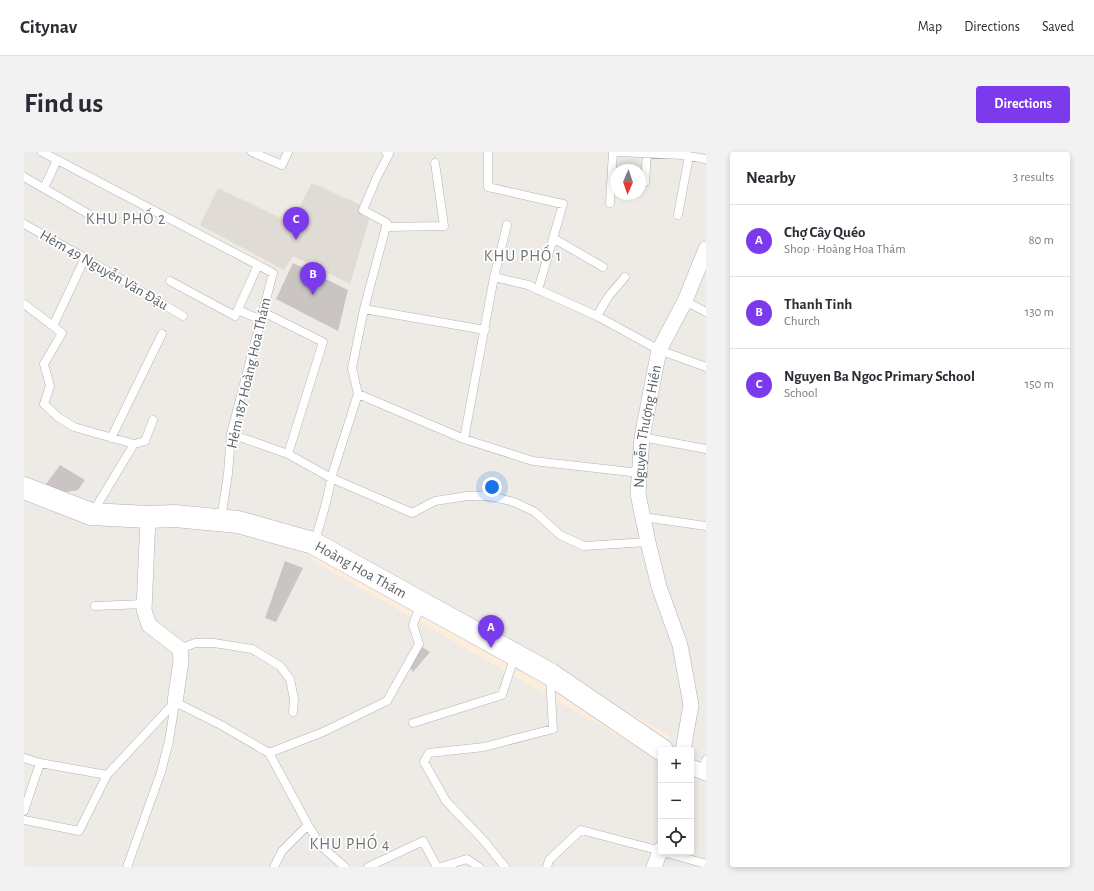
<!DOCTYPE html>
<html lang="en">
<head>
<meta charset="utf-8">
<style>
	:root { --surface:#fff; --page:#f2f2f3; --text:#2b2b33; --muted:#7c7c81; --line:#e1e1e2; --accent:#7c3aed }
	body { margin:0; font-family:"Alegreya Sans",sans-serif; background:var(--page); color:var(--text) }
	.controls { position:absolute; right:12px; bottom:12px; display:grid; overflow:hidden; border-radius:4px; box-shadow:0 2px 6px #0003 }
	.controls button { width:36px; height:36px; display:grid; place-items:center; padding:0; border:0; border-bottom:1px solid var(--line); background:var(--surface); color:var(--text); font:20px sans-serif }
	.compass { position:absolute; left:586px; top:12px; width:36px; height:36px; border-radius:50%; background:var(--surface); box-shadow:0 2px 6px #0003; rotate:182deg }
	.you { position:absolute; left:468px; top:335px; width:14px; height:14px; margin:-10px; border:3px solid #fff; border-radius:50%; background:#1a73e8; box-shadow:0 0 0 6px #1a73e833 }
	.badge { display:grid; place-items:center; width:26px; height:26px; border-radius:50%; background:var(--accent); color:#fff; font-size:13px; font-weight:700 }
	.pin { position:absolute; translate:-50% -33px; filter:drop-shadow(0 1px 2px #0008) }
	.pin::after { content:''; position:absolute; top:21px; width:14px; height:12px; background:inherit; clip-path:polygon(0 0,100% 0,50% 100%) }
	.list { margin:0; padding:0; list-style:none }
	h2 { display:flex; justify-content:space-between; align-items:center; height:52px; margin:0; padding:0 16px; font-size:17px }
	h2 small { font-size:13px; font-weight:400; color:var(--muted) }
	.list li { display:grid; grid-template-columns:26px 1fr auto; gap:12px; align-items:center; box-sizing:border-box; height:72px; padding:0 16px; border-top:1px solid var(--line) }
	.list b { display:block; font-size:15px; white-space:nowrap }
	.list p { margin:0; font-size:13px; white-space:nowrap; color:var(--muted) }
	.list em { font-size:13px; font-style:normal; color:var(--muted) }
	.icon { flex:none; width:22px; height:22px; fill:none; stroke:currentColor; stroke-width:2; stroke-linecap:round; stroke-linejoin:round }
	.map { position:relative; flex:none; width:682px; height:715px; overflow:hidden; border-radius:4px }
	header { display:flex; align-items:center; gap:24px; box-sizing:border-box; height:56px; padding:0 20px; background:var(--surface); border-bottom:1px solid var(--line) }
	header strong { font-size:19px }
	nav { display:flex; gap:22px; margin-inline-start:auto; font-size:14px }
	.intro { display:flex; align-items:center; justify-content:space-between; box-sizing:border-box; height:96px; padding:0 24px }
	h1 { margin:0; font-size:28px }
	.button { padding:10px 18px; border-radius:4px; background:var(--accent); color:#fff; font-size:14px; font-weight:700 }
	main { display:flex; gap:24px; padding:0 24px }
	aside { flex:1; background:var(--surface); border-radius:4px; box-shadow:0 2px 6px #0003 }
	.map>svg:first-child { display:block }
</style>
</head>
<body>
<header>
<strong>Citynav</strong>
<nav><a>Map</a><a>Directions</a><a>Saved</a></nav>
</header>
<div class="intro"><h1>Find us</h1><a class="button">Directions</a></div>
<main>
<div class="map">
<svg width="682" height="715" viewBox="0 0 682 715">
	<rect width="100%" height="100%" fill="#eeeae5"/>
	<path fill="#fceddc" d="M299,384L646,584L633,606L287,408Z"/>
	<path fill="#e1dbd6" d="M288,31L348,58L326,132L269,104L260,118L176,73L194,36L267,71Z"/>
	<path fill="#cac5c2" d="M269,111L324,138L314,179L252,147Z
		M36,313L61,328L54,338L37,341L22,332Z
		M261,409L279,416L252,470L241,466Z
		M398,495L406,500L389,520L384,513Z"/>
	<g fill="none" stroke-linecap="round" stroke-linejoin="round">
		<g stroke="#b0b4b6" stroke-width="9">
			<path id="lane" d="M18,0L249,121L207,282L204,322L197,367
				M228,0L258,13L264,0
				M464,0V35L539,52L514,138
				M594,0L659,3L682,7
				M0,25L68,64
				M621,30L623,0
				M20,36L33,8
				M586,51L589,0
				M654,63L665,4
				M0,72L61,106L159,164
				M362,75L420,74L411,11
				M529,86L579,115
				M61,106L29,174L38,181L20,212L26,234L20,252L34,265L50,275L110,292L69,360
				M470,125L504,133L573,164L635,198L682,215
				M146,129L211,164L234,113
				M661,149L682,160
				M0,152L29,174
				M340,157L461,178
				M214,158L237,168
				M239,160L299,190L264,302
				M573,164L584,145L601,125
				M334,242L440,287L509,309L616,321
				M207,282L264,302L307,326L388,361L411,349L443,344H466L490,350L511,360L536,383L560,394L624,390
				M618,285L682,297
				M87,286L138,182
				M440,287L470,125L483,73
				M110,292L121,289L129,268
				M619,365L682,374
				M290,391C297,369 304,349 307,326L334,242L328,216L340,157L363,71L339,58L353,25L365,2L362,0
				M71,454L120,452
				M156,497L171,491H190L228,497L256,514L266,527L270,547L269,560
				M151,550L197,573L245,601
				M389,571L478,543L491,503
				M0,606L16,611L83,623
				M677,620L682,608
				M0,659L16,611
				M0,668L55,679L83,623L151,550
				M639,700L682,712
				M103,715L137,620L145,589L151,550
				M250,715L258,699L284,673
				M321,715L297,694L284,673L245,601L299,580L363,549L395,492L389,473L397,452
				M344,715L399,689L413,715
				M417,715L443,707L455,715
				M481,715L461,690L422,649L400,610L405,601L460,595L529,577L526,525
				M523,715L525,708L557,678L637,699"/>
		</g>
		<g stroke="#b0b4b6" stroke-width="16">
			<g id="street">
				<path d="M124,365L120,458L125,473L156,497L157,509L151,550"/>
				<path id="s1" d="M659,598L667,553L656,493L635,435L624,390L614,342L618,285L635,198L661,149L682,97"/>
				<path d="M667,615L682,621"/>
				<path d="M630,715L637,697"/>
			</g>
		</g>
		<g stroke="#afb4b7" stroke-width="23">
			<g id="secondary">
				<path id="s2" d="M0,336L67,362L124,365L151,364L214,370L289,391L526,522L638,598"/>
			</g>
		</g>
		<use href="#lane" stroke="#fff" stroke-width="8"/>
		<use href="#street" stroke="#fff" stroke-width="15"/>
		<use href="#secondary" stroke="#fff" stroke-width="22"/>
	</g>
	<g text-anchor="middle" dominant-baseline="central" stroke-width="3.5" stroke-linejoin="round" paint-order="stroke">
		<g font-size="15" fill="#5d6264" stroke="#fff">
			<text transform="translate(80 118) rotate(30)">Hẻm 49 Nguyễn Văn Đậu</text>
			<text transform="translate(225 221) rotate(-77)">Hẻm 187 Hoàng Hoa Thám</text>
			<text stroke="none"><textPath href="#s1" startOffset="332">Nguyễn Thượng Hiền</textPath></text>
			<text stroke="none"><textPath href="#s2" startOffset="352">Hoàng Hoa Thám</textPath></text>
		</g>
		<g font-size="16" letter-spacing="1" fill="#6e7476" stroke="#fff">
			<text x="102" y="67">KHU PHỐ 2</text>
			<text x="499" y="104">KHU PHỐ 1</text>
			<text x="326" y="692">KHU PHỐ 4</text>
		</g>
	</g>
</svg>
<div class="controls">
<button>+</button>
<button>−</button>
<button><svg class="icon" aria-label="locate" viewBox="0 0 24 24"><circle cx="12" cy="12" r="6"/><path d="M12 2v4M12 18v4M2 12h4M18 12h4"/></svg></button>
</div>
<svg class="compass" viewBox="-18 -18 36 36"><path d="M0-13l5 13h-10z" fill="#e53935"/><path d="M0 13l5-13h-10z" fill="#7c7c81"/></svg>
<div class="you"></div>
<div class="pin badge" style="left:467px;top:496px">A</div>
<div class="pin badge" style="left:289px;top:143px">B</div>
<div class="pin badge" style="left:272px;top:88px">C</div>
</div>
<aside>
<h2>Nearby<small>3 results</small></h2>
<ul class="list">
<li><span class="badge">A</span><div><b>Chợ Cây Quéo</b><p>Shop · Hoàng Hoa Thám</p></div><em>80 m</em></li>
<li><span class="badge">B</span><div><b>Thanh Tinh</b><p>Church</p></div><em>130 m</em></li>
<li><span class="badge">C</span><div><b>Nguyen Ba Ngoc Primary School</b><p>School</p></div><em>150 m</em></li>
</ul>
</aside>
</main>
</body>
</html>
